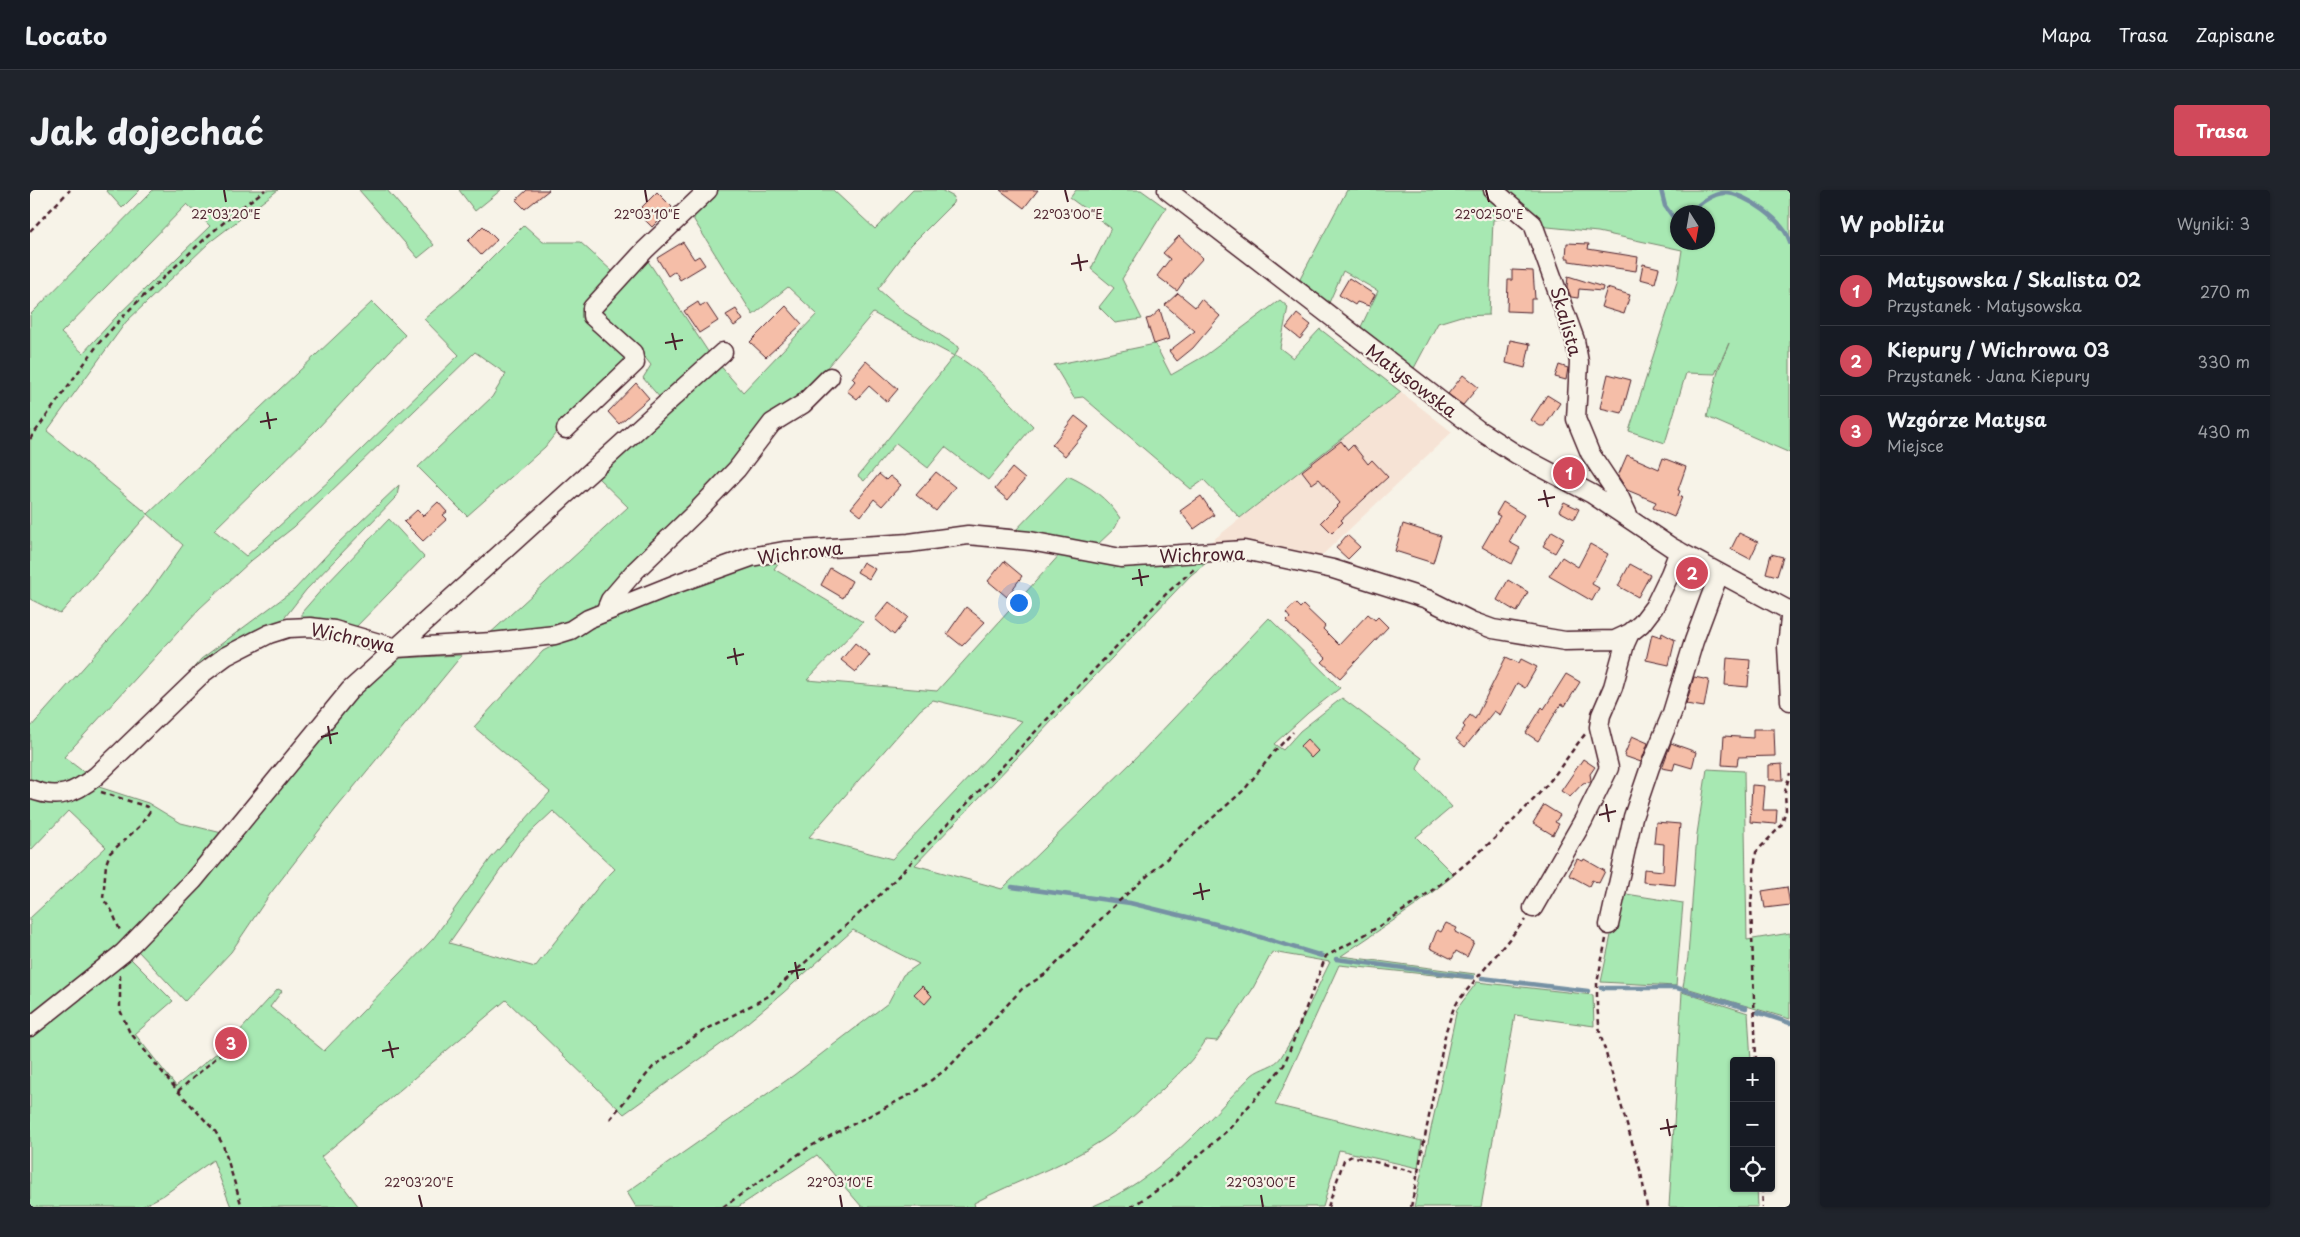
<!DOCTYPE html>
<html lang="pl">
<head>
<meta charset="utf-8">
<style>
	:root { --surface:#171b24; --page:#20242c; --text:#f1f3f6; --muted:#9ea1a6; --line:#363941; --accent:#d1495b }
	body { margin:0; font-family:"Playpen Sans",sans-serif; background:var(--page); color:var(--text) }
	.controls { position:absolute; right:15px; bottom:15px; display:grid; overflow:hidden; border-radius:5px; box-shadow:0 1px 4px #0004 }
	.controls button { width:45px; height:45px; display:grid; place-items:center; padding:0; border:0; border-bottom:1px solid var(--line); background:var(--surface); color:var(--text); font:25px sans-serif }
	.compass { position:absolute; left:1640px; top:15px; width:45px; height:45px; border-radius:50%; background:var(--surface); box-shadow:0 1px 4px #0004; rotate:169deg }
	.you { position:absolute; left:988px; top:412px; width:18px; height:18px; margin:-12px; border:4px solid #fff; border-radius:50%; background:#1a73e8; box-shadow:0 0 0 8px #1a73e833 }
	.badge { display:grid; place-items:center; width:32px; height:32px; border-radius:50%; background:var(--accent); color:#fff; font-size:16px; font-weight:700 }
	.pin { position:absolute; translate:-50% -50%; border:2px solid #fff; box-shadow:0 1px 5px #0006 }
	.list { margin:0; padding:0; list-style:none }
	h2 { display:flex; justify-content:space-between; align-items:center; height:65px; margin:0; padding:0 20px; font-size:21px }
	h2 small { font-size:16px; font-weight:400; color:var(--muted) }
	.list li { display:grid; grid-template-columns:32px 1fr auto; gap:15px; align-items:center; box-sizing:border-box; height:70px; padding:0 20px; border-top:1px solid var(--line) }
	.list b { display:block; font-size:19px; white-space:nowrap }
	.list p { margin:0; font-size:16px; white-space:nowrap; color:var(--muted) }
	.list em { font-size:16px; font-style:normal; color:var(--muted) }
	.icon { flex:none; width:28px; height:28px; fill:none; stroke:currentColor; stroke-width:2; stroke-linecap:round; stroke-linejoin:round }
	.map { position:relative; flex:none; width:1760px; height:1017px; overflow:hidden; border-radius:5px }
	header { display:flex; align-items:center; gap:30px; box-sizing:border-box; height:70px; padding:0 25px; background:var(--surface); border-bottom:1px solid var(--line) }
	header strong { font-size:24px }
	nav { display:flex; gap:28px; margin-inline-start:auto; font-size:18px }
	.intro { display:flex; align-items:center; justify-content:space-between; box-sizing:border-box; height:120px; padding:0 30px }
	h1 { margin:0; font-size:35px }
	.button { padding:12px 22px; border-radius:5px; background:var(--accent); color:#fff; font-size:18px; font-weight:700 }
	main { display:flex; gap:30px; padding:0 30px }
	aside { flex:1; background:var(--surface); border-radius:5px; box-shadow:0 1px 4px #0004 }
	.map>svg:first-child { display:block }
</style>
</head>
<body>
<header>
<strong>Locato</strong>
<nav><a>Mapa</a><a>Trasa</a><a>Zapisane</a></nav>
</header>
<div class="intro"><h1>Jak dojechać</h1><a class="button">Trasa</a></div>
<main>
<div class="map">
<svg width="1760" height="1017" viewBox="0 0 1760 1017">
	<rect width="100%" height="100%" fill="#f7f3e8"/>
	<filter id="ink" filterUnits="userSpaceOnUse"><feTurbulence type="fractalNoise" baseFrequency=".02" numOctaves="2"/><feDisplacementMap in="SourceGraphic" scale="10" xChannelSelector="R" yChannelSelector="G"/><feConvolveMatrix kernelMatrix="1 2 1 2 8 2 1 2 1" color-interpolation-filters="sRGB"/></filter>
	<g filter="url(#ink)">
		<path fill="#f6e3d5" d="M1371,202L1422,242L1288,369L1178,354Z"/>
		<path fill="#a7e8b2" stroke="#78846e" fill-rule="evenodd" d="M76,0H110L92,18Z
			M123,0H248L180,52L96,132L17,241L118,324L342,112L375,145L288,238L184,340L216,366L300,290L429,165L394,129L434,95L494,35L513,52H550L582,81L580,92L555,127L598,170L529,239L515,257L437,326L388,277L462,207L476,184L445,162L264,337L222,370L169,419L34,567L59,586L33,599L0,593V538L116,407L153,355L118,324L30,424L0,409V125ZM157,14L180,36L86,127L53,163L31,143Z
			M329,0H357L404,55L388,68Z
			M429,0H471L445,21Z
			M686,0H803L845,39L883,0H911L924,7L923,13L881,55L848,99L874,122L929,157L925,166C950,177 982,215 1003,236L958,290L915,257L898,278L866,253L834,291L828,286L924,166L843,123L788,188L724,248L568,419L537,435L456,447L598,317L566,286L688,173L713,202L787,124L758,97L723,125L664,30V21Z
			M1046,0H1111L1136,18L1092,89L1112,129L1085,133L1069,117L1084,98L1061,79L1081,38L1040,8Z
			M1317,0H1760V263L1677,227L1688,181L1699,153L1685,184L1656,183L1635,253L1599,241L1647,92L1652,60L1568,42L1508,36L1486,26L1463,30L1459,125L1431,126L1408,133L1383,180L1330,139L1348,101L1313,81L1298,115L1270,89ZM1648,22H1678V52H1648Z
			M616,68L679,163L631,209L613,188L621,175L604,154L574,128L569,115Z
			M1250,110L1258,117L1250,158L1263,168L1290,139L1371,202L1210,328L1174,290L1161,299L1053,207L1044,208L1024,175L1125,154L1141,185L1176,165Z
			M1038,286C1060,296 1077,308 1090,328L1085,338L1066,356L981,345Z
			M369,295L367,306L276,400L252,431L152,492L171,469L264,400L307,354Z
			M359,329L394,367L324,439L272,431V422L293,398Z
			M1032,362L1085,376L1155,372L1185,366L1161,385L885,675L972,699L1103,571L1239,428L1310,498L1278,523L1244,554L1253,560L1270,541L1312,508L1392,568L1387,579L1422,617L1386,647L1424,685L1385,716L1311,766L1445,784L1442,789L1309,775L1245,915L1392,951L1388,978L1309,960L1293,1017H1061C1130,989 1172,936 1222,885C1230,878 1246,876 1251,867C1270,838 1284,804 1300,772L1242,762L1222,800L1187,851L1176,850C1164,870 1149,883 1133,899C1113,917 1093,937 1071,951C1032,977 985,991 944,1013L945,1017H832L787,965L708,1017H606L597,1002L764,885L858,813L873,785L889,774L823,740L753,803L694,852L594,924L476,810L291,967L329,1017H201L183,970L134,1005L111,1017H0V728L76,657L38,621L0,661V606L63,595L118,613L151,633L192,643L135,712L90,758L143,811L105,844L146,896L198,854L248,799L252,801L240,817L294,861L403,749L461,668L520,602L444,537L513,461L560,437L680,389L754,365L744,379L833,432L777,490L907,501ZM903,510L992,531L862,669L779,647L890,520ZM523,621L585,679L572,692L505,777L419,753L490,652Z
			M432,465L305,620L240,704L201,762L155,811L108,761L116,752L329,502L369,468Z
			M1677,579L1714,581L1717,750L1760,743V829L1653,797L1658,767L1667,644Z
			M1590,703L1653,713L1646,796L1571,792Z
			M1447,792L1563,805L1564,836L1485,825L1451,1017H1384L1427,819Z
			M1652,802L1718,823L1721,871H1704V998H1727L1728,1017H1639Z"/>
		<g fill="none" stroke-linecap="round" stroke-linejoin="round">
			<path stroke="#7691a4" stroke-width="4.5" d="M1631,0L1635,16L1643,27L1648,26
				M1661,22C1669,14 1682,4 1694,3C1715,2 1757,33 1760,53
				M982,697L1100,713L1194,736L1292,766
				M1306,769L1442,787
				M1452,788L1558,801
				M1571,798H1647L1716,818
				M1727,822L1760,833"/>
		</g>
		<path fill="#f5bea8" stroke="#4a1f2b" d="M497,0H519L495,19L486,10Z
			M970,0H1008L994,18Z
			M627,2L642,17L622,37L607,22Z
			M453,36L467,50L451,65L438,51Z
			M1149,46L1173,68L1153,90L1154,91L1147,101L1127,86L1140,69L1133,63Z
			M653,52L664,69L669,66L675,75L650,90L645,81L638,86L627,68Z
			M1537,53L1559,54L1558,59L1608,67L1606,81L1539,71V68H1536Z
			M1613,74L1629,78L1625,93L1610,89Z
			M1482,80L1503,81L1505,109H1501V122L1477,121L1478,90H1482Z
			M1538,86L1573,97L1572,101L1549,99L1548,108L1541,107L1537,97Z
			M1319,88L1345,105L1339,116L1327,112L1325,115L1309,105Z
			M1577,98L1600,105L1594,124L1571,117Z
			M1148,103L1165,117L1171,109L1190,126L1163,158L1147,171L1139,161L1165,141L1135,115Z
			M668,112L670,116L676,113L688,131L669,143L654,121Z
			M756,116L772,134L736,167L720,152Z
			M706,119L713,130L704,136L696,125Z
			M1130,120L1139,149L1124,154L1116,129L1121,128Z
			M1267,124L1281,135L1270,149L1256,138Z
			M1480,150L1500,154L1495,178L1476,173Z
			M836,171L868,199L857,212L839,196L827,209L817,201L825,191L822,188Z
			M1529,175L1538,178L1536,190L1525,187Z
			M1578,184L1601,190L1592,223L1570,218Z
			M1433,185L1448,197L1433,215L1418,204Z
			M606,193L619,208L589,234L578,222Z
			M1517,205L1530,213L1515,236H1510L1501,230Z
			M1045,226L1059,237L1035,266L1022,255Z
			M1311,251L1318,260L1323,255L1338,274L1342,270L1358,287L1311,330L1313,332L1302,343L1291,332L1310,313L1289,289L1282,294L1272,281Z
			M1597,265L1629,279L1633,268L1656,277L1648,300L1650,301L1648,306L1652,307L1644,327L1623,318L1626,312L1597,300L1588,286Z
			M982,278L995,289L978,310L965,299Z
			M906,282L925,297L906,321L886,305Z
			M849,284L856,290L860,286L871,295L852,316L844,309L831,326L821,318Z
			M1171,306L1184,325L1164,339L1150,321Z
			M408,312L417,322L413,325L417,329L393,351L374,332L387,320L393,326Z
			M1473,312L1494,325L1479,352L1490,358L1482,374L1452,357L1470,326L1466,324Z
			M1534,312L1549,319L1544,329L1529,321Z
			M1373,334L1411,346L1403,373L1365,361Z
			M1522,341L1534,348L1525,363L1513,356Z
			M1709,343L1728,352L1720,369L1701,359Z
			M1317,345L1330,357L1318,369L1306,358Z
			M1560,354L1578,364L1562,394L1569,398L1562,411L1519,386L1532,367L1548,377Z
			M1741,364L1753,367L1747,386L1736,383Z
			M974,371L992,386L977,407L958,391Z
			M833,372L845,379L839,389L827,382Z
			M1600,374L1620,385L1608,407L1588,396Z
			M800,378L822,391L813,408L791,395Z
			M1478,390L1498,402L1487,422L1467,410Z
			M859,412L878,427L864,445L845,429Z
			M1265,413L1270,418L1273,415L1295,436L1293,439L1309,455L1338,424L1345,430L1348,427L1358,437L1310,488L1292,472L1296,468L1256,432L1260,428L1256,423Z
			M936,417L955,432L932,456L917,444Z
			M1632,443L1645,450L1639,475L1616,470L1622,444L1631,447Z
			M825,453L840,465L826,482L811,470Z
			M1476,467L1489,473L1491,469L1507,477L1495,498L1487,493L1470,525L1464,521L1435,557L1426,549L1435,537L1433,535L1440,525L1445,529Z
			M1697,468L1720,470L1718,497L1695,495Z
			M1536,484L1550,492L1535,516L1531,514L1508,551L1496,543L1512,517L1514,519Z
			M1664,487L1679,490L1674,517L1656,514Z
			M1723,539H1744L1745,566L1708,567L1707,576L1692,575L1694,546L1723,548Z
			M1602,546L1618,553L1611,572L1594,566Z
			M1277,549L1288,561L1281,568L1270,556Z
			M1641,553L1666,562L1662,578L1645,573L1643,580L1632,578Z
			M1553,569L1565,577L1560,584L1561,590L1560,592L1553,593L1540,607L1531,601Z
			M1752,574L1753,590H1739V575Z
			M1722,595L1735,596L1733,620H1747L1746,634L1720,632Z
			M1514,615L1530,625L1525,632L1529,634L1523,645L1503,633Z
			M1626,632L1650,634L1645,695L1613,692L1614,679L1633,681L1634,654L1624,653Z
			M1547,669L1553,671L1554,669L1575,681L1569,693L1562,690L1559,696L1539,685Z
			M1757,697L1760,715L1735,718L1732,701Z
			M1416,733L1427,738L1425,742L1444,752L1437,767L1426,761L1422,769L1400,758L1407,740L1411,742Z
			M892,796L902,806L895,814L884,804Z"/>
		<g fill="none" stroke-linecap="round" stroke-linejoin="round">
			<g stroke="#4a1f2b" stroke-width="21">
				<path id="minor" d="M1137,0L1447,239L1486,264L1562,304L1641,357L1760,421
					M1463,0L1503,34L1545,150L1549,172L1546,229L1560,263L1590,308L1600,329
					M536,239L605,173L603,163L562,126V118L615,60L678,0
					M575,422L580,410L605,381L666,322L707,279L742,233L773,214L800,187
					M1760,428L1757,456L1760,511
					M0,599C27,610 44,604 66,586L173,483L196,466L239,444L258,438L280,437L304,440L366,458L462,452L525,445L541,440L558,429L648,393L721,367L754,361L879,353L938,345L1000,351L1091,368L1214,360L1303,379L1397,409L1441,431L1463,439L1535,451L1585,450L1600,443
					M1503,718L1553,631L1579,578L1569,537L1571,525L1583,497L1595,454L1600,443L1611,434L1624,417L1640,384L1649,361
					M1579,735L1603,627L1620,577L1642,523L1664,451L1689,384
					M0,837L93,763L163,691L320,500L693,162"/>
			</g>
			<path stroke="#4a1f2b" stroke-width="2.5" stroke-dasharray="5 4" stroke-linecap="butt" d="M0,41L40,0
				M0,249L69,153L102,117L179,45L212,17L235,0
				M71,602L118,617L120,621L110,636L80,663L76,674L73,709L82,721L91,743
				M1576,749L1567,793V815L1570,843L1611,983L1617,1017
				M90,785V820L99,841L146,899L185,941L193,955L212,1017
				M1726,871L1721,713L1726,662L1751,636L1756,620L1755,602L1760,583
				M148,901L194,861
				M580,929L623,877L668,844L737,807L854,701L1138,402L1164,379
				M1732,998L1733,1017
				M693,1017L779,957L887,901L919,877L992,799L1017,783L1088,712L1214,600L1244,562L1263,542
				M1101,1017L1135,995L1199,939L1254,875L1296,766C1378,724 1453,667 1514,598C1529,581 1541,561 1556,543
				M1298,1017L1314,970L1322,966L1388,983
				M1381,1017L1416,841L1423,820L1428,811L1495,730"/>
			<use href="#minor" stroke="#f7f3e8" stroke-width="18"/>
		</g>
	</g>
	<path fill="none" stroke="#4a1f2b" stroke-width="2" d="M194,0L196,12M615,0L617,12M1035,0L1038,12M1456,0L1459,12M1048,64L1051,81M1041,74L1058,71M642,143L646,160M635,153L653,150M237,222L240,239M230,232L247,229M1514,300L1518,317M1508,310L1525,307M1109,379L1112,396M1102,389L1119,386M704,458L707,475M697,468L714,464M298,536L301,554M291,547L308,543M1576,614L1579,632M1569,625L1586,621M1170,693L1173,710M1163,704L1180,700M765,772L768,789M758,782L775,779M359,851L363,868M352,861L369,858M1637,929L1640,946M1630,939L1647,936M389,1005L392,1017M810,1005L812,1017M1231,1005L1233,1017"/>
	<g text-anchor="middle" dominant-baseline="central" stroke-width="4.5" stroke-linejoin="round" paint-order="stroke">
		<g font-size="18" fill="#4a1f2b" stroke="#f7f3e8">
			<text transform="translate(1537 131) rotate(74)">Skalista</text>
			<text transform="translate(1382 190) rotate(37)">Matysowska</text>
			<text transform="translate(770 362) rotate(-7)">Wichrowa</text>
			<text transform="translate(1172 364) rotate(-2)">Wichrowa</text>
			<text transform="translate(323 447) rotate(12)">Wichrowa</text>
		</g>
	</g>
	<g font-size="12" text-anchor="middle" fill="#4a1f2b" stroke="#f7f3e8" stroke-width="4.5" stroke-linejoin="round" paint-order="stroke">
		<text x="196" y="29">22°03'20"E</text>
		<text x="617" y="29">22°03'10"E</text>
		<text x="1038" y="29">22°03'00"E</text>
		<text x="1459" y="29">22°02'50"E</text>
		<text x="389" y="997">22°03'20"E</text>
		<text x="810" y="997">22°03'10"E</text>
		<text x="1231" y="997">22°03'00"E</text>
	</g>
</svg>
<div class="controls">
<button>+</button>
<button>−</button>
<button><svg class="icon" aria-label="locate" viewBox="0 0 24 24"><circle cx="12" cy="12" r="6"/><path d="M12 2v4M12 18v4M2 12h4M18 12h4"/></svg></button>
</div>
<svg class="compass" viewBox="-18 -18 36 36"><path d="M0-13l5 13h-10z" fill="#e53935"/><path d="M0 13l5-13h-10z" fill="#9ea1a6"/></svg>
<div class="you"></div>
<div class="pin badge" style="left:1539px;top:283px">1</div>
<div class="pin badge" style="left:1662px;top:383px">2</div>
<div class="pin badge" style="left:201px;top:853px">3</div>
</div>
<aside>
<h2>W pobliżu<small>Wyniki: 3</small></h2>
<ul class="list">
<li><span class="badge">1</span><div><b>Matysowska / Skalista 02</b><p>Przystanek · Matysowska</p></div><em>270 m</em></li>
<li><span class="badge">2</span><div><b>Kiepury / Wichrowa 03</b><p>Przystanek · Jana Kiepury</p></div><em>330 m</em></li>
<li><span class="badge">3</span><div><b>Wzgórze Matysa</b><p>Miejsce</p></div><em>430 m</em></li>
</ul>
</aside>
</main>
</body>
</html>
